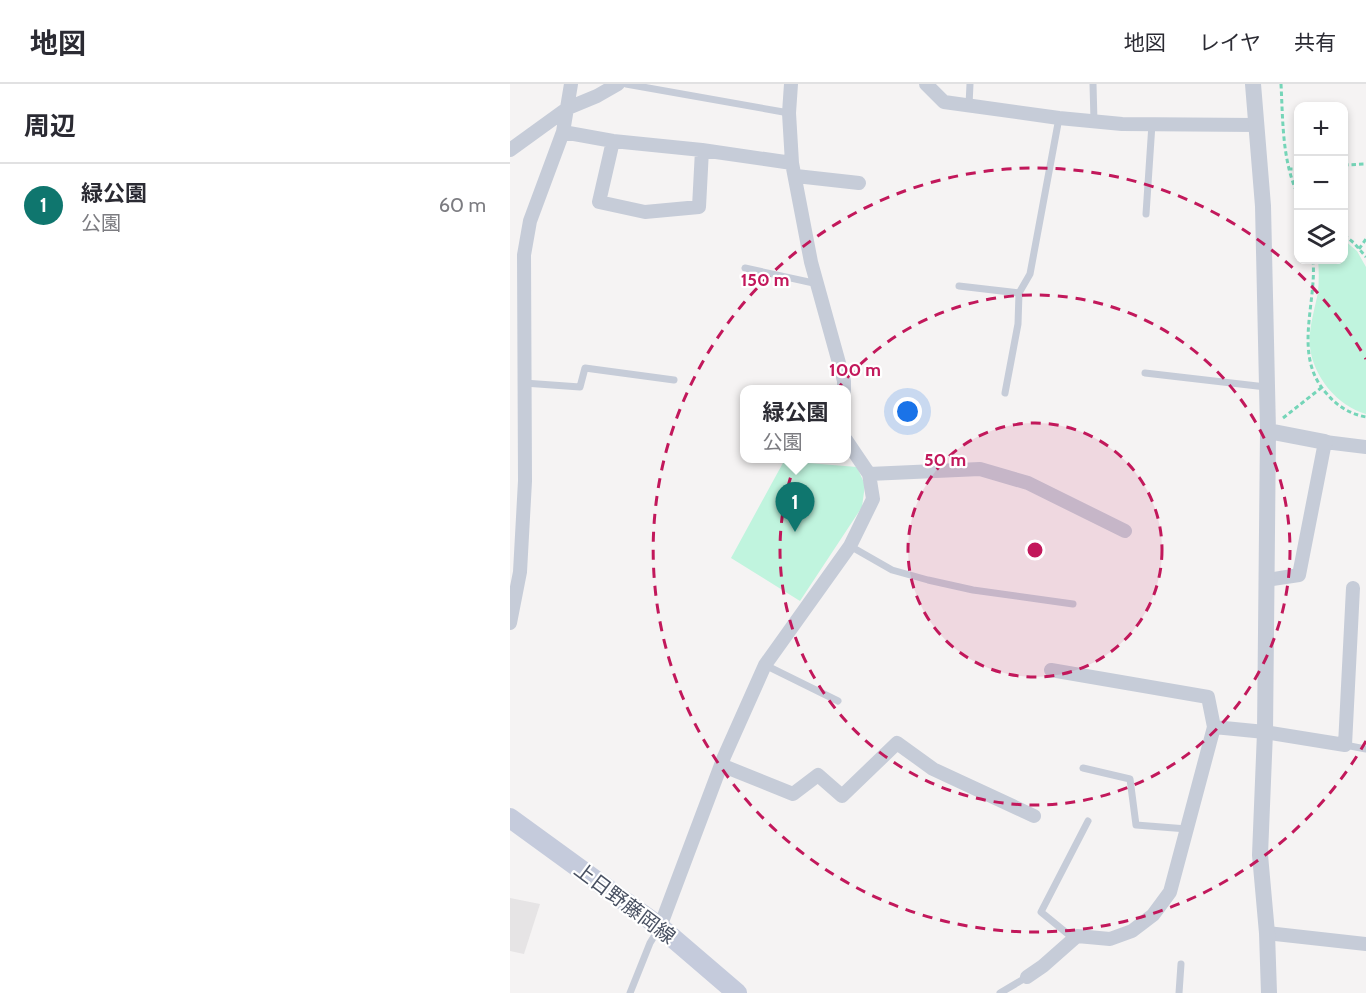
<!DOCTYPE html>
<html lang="ja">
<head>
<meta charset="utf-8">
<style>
	:root { --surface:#fff; --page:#f7f7f7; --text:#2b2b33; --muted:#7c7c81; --line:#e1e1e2; --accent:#0f766e }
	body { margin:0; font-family:Cabin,"Noto Sans JP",sans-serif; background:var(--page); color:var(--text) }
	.controls { position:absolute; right:18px; top:18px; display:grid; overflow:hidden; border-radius:12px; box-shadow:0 3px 9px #0003 }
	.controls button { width:54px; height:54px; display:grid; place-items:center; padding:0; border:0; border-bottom:2px solid var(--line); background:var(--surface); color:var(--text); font:30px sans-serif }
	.you { position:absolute; left:398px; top:328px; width:21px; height:21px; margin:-15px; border:4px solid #fff; border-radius:50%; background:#1a73e8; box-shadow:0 0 0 9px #1a73e833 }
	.badge { display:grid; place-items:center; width:39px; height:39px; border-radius:50%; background:var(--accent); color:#fff; font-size:20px; font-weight:700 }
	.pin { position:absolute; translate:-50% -50px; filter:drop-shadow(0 2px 3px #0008) }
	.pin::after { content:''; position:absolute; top:32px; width:21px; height:18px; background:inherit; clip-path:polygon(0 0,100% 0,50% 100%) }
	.popup { position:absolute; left:230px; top:301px; width:111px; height:78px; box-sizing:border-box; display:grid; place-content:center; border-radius:12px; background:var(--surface); filter:drop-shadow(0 2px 4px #0005); font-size:20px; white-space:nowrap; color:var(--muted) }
	.popup b { font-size:22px; color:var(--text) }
	.popup::after { content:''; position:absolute; left:50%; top:100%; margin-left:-12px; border:12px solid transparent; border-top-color:var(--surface) }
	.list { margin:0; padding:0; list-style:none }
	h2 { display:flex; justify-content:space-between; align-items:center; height:78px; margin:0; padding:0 24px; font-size:26px }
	h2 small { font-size:20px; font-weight:400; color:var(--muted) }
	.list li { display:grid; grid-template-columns:39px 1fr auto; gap:18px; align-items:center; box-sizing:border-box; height:84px; padding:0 24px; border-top:2px solid var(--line) }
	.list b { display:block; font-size:22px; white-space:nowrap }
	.list p { margin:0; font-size:20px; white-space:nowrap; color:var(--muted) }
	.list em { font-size:20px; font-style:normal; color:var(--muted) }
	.icon { flex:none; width:33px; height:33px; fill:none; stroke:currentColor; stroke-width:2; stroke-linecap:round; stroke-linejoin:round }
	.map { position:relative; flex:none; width:856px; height:909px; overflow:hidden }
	header { display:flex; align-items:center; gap:36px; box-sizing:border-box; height:84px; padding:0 30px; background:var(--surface); border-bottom:2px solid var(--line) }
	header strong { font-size:28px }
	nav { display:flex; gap:33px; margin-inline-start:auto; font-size:21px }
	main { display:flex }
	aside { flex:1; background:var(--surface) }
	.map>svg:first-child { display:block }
</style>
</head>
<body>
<header>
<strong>地図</strong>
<nav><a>地図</a><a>レイヤ</a><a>共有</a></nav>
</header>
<main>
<aside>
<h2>周辺<small></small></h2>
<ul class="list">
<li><span class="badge">1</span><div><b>緑公園</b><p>公園</p></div><em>60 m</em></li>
</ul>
</aside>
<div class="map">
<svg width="856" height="909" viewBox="0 0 856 909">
	<rect width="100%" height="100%" fill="#f5f3f3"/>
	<path fill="#e6e4e5" d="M0,814L30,820L14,870L0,867Z"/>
	<path fill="#c0f4de" d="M834,156L847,167L856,183V330C827,322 803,292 800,263C798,245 805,225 808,208C809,197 809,186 808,176H834Z
		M274,377L347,383L355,401L352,423L290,517L221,474Z"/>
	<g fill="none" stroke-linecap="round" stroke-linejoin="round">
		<path stroke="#75d5b8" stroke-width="3" stroke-dasharray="4.5 3" stroke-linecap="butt" d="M771,0C773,38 772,76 788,111
			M834,81L856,80
			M778,85H788
			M834,151L844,159L856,173
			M849,165L856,155
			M803,176C807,220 782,272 817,310C827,322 840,330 856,333
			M773,334L811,304"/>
		<path stroke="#c6ccd8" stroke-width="7" d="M116,0L279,29
			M583,0L584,37
			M459,21L460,0
			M636,130L642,40
			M235,184L308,200
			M449,202L509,209L520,190L549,34
			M635,289L756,303
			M14,299L70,303L75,284L164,296
			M495,309L508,240L509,209
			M340,462L382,486L418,496L463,506L563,520
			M255,581L328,617
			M835,661L856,665
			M573,684L620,695L626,741L677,745
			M564,855L531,828L578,737
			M120,909L140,859L148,846
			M490,909L517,893
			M669,909L671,880"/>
		<path stroke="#c6ccd8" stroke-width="14" d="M281,0L279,29L282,79L301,178L334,297V306
			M416,0L434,18L549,34L612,40L746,41
			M53,48L103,57L192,66L282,79
			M103,57L89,118L135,128L189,123L192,66
			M0,66L58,24L87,12L108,0
			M286,92L349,99
			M359,390L470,385L518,399L615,447
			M757,496L789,491L815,358L856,363
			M0,539L10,488L15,397L14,171L20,137L53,48L61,0
			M541,586L698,613L704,643
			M211,681L283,710L308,691L332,712L387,659L423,685L524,732
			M150,843L214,673L255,581L340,462L363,415L359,390L336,356
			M757,849L856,860
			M517,893L533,882L567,852L600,855L622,847L643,831L660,808L704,643L755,648L835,661L843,504"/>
		<path stroke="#c6ccd8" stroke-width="16" d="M743,0L753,122L758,347L815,358
			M758,347L755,648L750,771L757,849L759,909"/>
		<path stroke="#c5cbdc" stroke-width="20" d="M0,734L150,843L227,909"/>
	</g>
	<circle cx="525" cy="466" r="127" fill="#c2185b" fill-opacity=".12"/>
	<g fill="none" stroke="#c2185b" stroke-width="3" stroke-dasharray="10 8">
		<circle cx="525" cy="466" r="127"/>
		<circle cx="525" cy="466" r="255"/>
		<path d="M856 657A382 382 0 1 1 856 275"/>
	</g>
	<g text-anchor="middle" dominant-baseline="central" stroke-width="4.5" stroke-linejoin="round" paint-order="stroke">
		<g font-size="20" fill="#495162" stroke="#fff">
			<text transform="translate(115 819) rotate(37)">上日野藤岡線</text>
		</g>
	</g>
	<circle cx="525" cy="466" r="9" fill="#c2185b" stroke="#fff" stroke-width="3"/>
	<g font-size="18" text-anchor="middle" font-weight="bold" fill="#c2185b" stroke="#fff" stroke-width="4.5" stroke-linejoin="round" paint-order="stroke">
		<text x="255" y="202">150 m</text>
		<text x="345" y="292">100 m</text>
		<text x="435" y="382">50 m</text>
	</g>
</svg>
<div class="controls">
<button>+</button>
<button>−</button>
<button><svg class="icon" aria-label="layers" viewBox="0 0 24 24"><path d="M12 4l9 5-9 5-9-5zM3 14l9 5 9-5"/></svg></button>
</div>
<div class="you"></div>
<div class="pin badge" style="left:285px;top:448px">1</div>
<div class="popup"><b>緑公園</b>公園</div>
</div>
</main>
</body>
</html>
